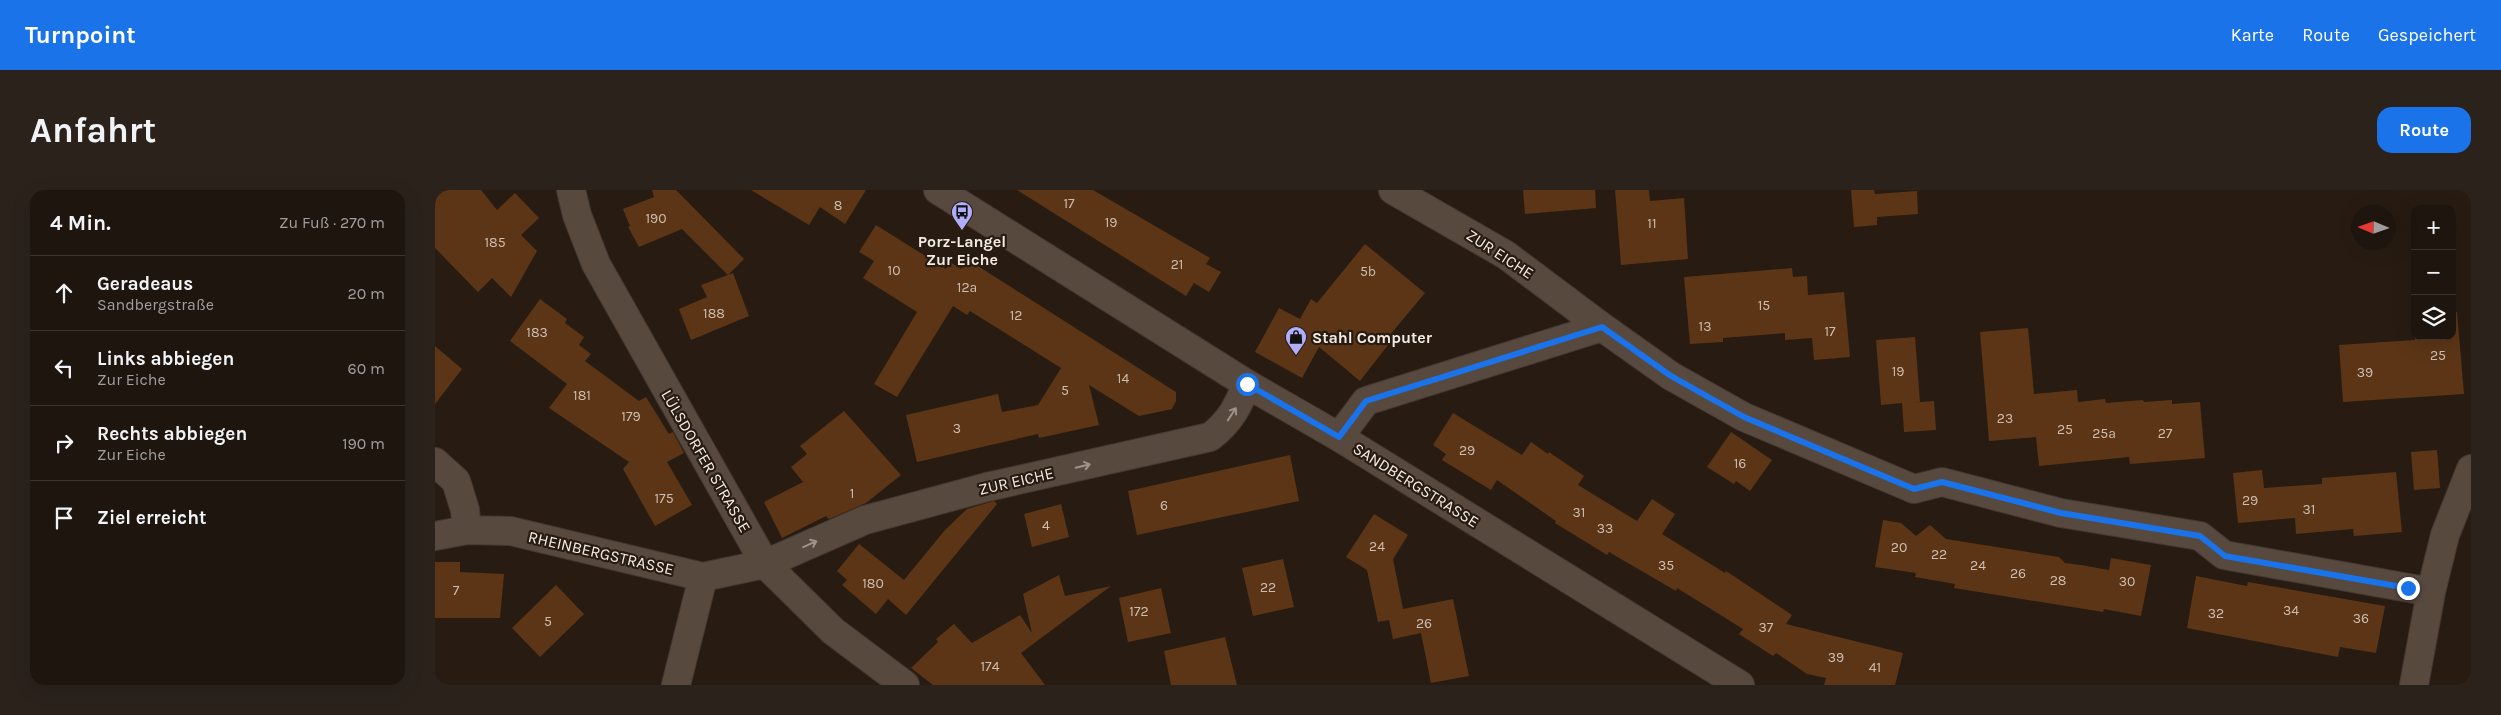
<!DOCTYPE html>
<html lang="de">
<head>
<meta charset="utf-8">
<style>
	:root { --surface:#1e150e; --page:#2b221c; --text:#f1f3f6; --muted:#a19f9e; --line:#3c342e; --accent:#1a73e8 }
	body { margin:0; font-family:Karla,sans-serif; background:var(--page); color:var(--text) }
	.controls { position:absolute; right:15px; top:15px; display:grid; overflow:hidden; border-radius:10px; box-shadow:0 5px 20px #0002 }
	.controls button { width:45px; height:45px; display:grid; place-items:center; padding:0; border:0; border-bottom:1px solid var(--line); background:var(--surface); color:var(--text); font:25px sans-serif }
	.compass { position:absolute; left:1916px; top:15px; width:45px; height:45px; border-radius:50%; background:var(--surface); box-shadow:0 5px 20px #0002; rotate:272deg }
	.stop { position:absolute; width:15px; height:15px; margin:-11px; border:4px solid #1a73e8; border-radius:50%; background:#fff }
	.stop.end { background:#1a73e8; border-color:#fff; box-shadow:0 1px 5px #0008 }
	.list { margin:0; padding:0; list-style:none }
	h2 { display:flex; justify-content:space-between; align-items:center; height:65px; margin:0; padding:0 20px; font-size:21px }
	h2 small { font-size:16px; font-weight:400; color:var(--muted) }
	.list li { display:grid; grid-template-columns:32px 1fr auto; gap:15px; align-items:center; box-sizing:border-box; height:75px; padding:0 20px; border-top:1px solid var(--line) }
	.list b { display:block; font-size:19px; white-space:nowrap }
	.list p { margin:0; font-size:16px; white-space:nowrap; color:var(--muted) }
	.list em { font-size:16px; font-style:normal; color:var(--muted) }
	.icon { flex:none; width:28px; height:28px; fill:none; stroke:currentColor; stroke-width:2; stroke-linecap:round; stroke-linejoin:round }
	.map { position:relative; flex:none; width:2036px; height:495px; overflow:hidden; border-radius:15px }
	header { display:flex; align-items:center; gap:30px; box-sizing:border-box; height:70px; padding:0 25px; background:var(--accent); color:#fff }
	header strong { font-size:24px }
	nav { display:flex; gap:28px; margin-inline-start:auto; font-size:18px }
	.intro { display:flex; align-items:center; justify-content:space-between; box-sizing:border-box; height:120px; padding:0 30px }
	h1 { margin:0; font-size:35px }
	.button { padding:12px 22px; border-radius:15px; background:var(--accent); color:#fff; font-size:18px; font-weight:700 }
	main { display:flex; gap:30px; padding:0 30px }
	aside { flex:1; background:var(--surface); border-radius:15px; box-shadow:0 5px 20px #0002 }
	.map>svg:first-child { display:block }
</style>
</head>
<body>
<header>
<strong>Turnpoint</strong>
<nav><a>Karte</a><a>Route</a><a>Gespeichert</a></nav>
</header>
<div class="intro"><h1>Anfahrt</h1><a class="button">Route</a></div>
<main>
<aside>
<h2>4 Min.<small>Zu Fuß · 270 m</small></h2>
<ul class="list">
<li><svg class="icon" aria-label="ahead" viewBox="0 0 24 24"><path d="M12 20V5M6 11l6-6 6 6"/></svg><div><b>Geradeaus</b><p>Sandbergstraße</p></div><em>20 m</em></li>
<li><svg class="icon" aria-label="left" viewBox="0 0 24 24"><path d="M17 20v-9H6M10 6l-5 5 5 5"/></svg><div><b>Links abbiegen</b><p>Zur Eiche</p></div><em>60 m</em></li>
<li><svg class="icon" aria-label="right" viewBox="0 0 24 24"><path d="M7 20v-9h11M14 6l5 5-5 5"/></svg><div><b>Rechts abbiegen</b><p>Zur Eiche</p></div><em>190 m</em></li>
<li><svg class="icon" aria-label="arrive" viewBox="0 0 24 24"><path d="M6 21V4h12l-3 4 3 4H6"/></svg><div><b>Ziel erreicht</b></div></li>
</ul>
</aside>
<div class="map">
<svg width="2036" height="495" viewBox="0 0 2036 495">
	<rect width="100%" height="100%" fill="#281c12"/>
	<path fill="#5b3516" d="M0,0H46L62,20L80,3L104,28L86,45L102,61L76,107L57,88L43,102L0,58Z
		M217,0H241L309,69L293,85L298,83L314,126L256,150L244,119L272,107L266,95L293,85L247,39L204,57L193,37L195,36L188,19L219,7Z
		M316,0H431L410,34L385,17L374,35Z
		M582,0H658L775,68L771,74L786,82L774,102L759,93L751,106Z
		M1088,0H1160L1161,18L1090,24Z
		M1180,0H1214L1215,11L1249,8L1253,69L1186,75Z
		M1416,0H1439L1440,4L1482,1L1483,24L1442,27V35L1419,37Z
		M441,35L511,79L515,72L526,79L532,69L741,202V211L737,219L704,226L654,195L664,235L604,248L603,244L482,272L471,225L563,204L567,222L603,215L626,178L535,121L532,125L518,116L462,207L439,194L482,122L428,88L439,71L424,62Z
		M930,54L990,103L949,152L953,155L925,191L884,157L867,188L820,162L844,118L865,129L876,109L882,113Z
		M1357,78L1358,87L1372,86L1373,105L1409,102L1415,167L1379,170L1377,148L1350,150V143L1288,148V152L1255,154L1249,87Z
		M105,109L132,129L130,133L149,147L144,155L156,164L150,171L204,211L211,207L234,244L238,242L249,263L232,272L257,315L220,336L188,279L194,272L114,218L132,194L75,151Z
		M2017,122H2022L2029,204L1908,212L1904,155L1980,150L1978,125H1980V146H2017Z
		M1593,138L1599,204L1642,200L1643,212L1670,209L1671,213L1708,210L1709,212L1737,210V214L1765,212L1770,268L1695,274L1694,267L1604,276L1601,247L1554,251L1545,142Z
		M1480,147L1485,212L1474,213L1499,211L1501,240L1469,242L1467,213L1446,215L1441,150Z
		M0,156L27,179L0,214Z
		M409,221L466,285L431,313L394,329L391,326L347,348L329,312L368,292L356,277L372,264L365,256Z
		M1018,223L1087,265L1096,252L1113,264L1114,262L1149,286L1143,295L1202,331L1217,309L1240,324L1227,344L1290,383L1291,381L1357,425L1351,434L1468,463L1460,495H1389L1391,488L1372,484L1341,463L1338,466L1304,444L1308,439L1242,398L1241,401L1174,362L1172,365L1120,333L1121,331L1062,290L1056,300L1007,270L1011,264L998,255Z
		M1296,242L1337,270L1315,301L1301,291L1299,294L1272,277Z
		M2002,260L2005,298L1979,300L1976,262Z
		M855,265L864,311L702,345L693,301Z
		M1827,280L1829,298L1887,294V288L1961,282L1967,342L1919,346L1918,339L1861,344L1860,328L1803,333L1798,283Z
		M559,311L562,314L471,425L453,409L441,424L407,395L412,390L402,381L424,354L469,390L510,340L532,319Z
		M626,314L634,347L597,357L589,324Z
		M939,324L973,345L958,369L968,419L1018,409L1034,486L996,493L986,443L958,449L954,430L943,432L932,380L911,367Z
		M1448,330L1466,333L1481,346L1495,335L1511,349L1624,367L1630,373L1646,375L1674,380L1676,368L1716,375L1706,426L1669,419L1668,422L1519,398L1520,394L1480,387L1481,383L1440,377Z
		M848,369L859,417L818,426L807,378Z
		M0,372H25V382L69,384L65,428H0Z
		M624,385L630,406L676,396L586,463L610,495H498L476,478L503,452L501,449L519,434L537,453L585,425L597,443L588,404Z
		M1761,386L1812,396L1813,392L1950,416L1941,463L1905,457L1903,467L1752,438Z
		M121,395L149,424L105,467L77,438Z
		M726,398L736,443L693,452L684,408Z
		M790,447L802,495H736L729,461Z"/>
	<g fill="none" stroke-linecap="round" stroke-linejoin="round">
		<g stroke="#433833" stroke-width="30">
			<path id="minor" d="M136,0L142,25L161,74L330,374L398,441L470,495
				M958,0L1071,65L1167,137
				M904,247L931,211L1167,137L1236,186L1309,227L1479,299L1507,292L1626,323L1765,346L1789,365L1996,402
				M0,272L21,291L30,320L32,340
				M0,346L32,340L76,341L268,387L330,374L430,330L552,297L775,247C795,232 803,216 812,194
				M241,495L268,387
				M1979,495L1996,402L2010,345L2036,279"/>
		</g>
		<g stroke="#433833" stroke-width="30">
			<path id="tertiary" d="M503,0L812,194L904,247L1305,495"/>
		</g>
		<use href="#minor" stroke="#58493f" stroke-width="28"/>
		<use href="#tertiary" stroke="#58493f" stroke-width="28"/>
	</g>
	<defs><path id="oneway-shaft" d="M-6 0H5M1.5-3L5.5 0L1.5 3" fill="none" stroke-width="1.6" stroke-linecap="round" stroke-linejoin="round" transform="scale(1.25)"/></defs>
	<g stroke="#9e928a">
		<use href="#oneway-shaft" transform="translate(797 224) rotate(-57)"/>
		<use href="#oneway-shaft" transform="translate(648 276) rotate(-13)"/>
		<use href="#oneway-shaft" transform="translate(375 354) rotate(-24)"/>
	</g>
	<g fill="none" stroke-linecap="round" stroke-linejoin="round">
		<path stroke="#1a73e8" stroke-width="6" d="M812,194L904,247L931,211L1167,137L1236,186L1309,227L1479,299L1507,292L1626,323L1765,346L1790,366L1973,398"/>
	</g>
	<defs>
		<g id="bus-pin" transform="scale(1.125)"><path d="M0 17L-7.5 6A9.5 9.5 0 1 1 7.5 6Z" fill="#b0aefa" stroke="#281c12"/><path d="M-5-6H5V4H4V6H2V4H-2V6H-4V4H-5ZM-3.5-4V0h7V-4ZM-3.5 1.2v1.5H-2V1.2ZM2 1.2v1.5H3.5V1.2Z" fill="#111"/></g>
		<g id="shop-pin" transform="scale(1.125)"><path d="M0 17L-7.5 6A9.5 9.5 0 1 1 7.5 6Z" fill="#b0aefa" stroke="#281c12"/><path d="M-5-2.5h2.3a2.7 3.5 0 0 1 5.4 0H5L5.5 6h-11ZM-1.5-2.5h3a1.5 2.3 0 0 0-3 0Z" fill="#111"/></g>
	</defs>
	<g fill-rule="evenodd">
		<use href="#bus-pin" x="527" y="22"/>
		<use href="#shop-pin" x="861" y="147"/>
	</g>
	<g text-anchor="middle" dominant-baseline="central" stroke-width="4.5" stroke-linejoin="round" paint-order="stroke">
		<g font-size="14" fill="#cebeb1">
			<text x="634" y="13">17</text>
			<text x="403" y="15">8</text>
			<text x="221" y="28">190</text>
			<text x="676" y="32">19</text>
			<text x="1217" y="33">11</text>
			<text x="60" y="52">185</text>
			<text x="742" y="74">21</text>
			<text x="459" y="80">10</text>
			<text x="933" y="81">5b</text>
			<text x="532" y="97">12a</text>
			<text x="1329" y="115">15</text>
			<text x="279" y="123">188</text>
			<text x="581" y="125">12</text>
			<text x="1270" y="136">13</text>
			<text x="1395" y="141">17</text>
			<text x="102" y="142">183</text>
			<text x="2003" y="165">25</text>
			<text x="1463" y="181">19</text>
			<text x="1930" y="182">39</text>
			<text x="688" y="188">14</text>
			<text x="630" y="200">5</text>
			<text x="147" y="205">181</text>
			<text x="196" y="226">179</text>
			<text x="1570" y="228">23</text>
			<text x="522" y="238">3</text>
			<text x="1630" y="239">25</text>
			<text x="1669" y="243">25a</text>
			<text x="1730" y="243">27</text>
			<text x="1032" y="260">29</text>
			<text x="1305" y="273">16</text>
			<text x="417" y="303">1</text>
			<text x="229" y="308">175</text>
			<text x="1815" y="310">29</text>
			<text x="729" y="315">6</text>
			<text x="1874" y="319">31</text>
			<text x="1144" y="322">31</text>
			<text x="611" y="335">4</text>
			<text x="1170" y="338">33</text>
			<text x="942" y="356">24</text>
			<text x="1464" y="357">20</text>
			<text x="1504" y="364">22</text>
			<text x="1231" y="375">35</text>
			<text x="1543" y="375">24</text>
			<text x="1583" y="383">26</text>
			<text x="1623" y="390">28</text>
			<text x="1692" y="391">30</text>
			<text x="438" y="393">180</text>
			<text x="833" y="397">22</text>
			<text x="21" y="400">7</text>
			<text x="1856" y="420">34</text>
			<text x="704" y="421">172</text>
			<text x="1781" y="423">32</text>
			<text x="1926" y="428">36</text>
			<text x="113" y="431">5</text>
			<text x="989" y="433">26</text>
			<text x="1331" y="437">37</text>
			<text x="1401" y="467">39</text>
			<text x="555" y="476">174</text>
			<text x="1440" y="477">41</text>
		</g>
		<g font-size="16" font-weight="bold" fill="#f4ebe5" stroke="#281c12">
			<text x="527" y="51">Porz-Langel<tspan x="527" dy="18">Zur Eiche</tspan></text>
			<text x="877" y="147" text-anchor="start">Stahl Computer</text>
		</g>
		<g font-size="16" fill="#f4ebe5" stroke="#281c12">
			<text transform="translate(1065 64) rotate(33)">ZUR EICHE</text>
			<text transform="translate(271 271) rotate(60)">LÜLSDORFER STRASSE</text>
			<text transform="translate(581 291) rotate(-13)">ZUR EICHE</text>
			<text transform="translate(981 295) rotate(32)">SANDBERGSTRASSE</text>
			<text transform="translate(166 363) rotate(13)">RHEINBERGSTRASSE</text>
		</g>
	</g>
</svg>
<div class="controls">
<button>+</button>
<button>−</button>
<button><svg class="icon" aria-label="layers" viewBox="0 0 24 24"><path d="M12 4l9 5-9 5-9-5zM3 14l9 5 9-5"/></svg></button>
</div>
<svg class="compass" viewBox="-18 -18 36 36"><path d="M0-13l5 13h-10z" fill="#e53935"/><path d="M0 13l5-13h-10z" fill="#a19f9e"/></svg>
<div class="stop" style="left:812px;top:194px"></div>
<div class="stop end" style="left:1973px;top:398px"></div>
</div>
</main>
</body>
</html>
